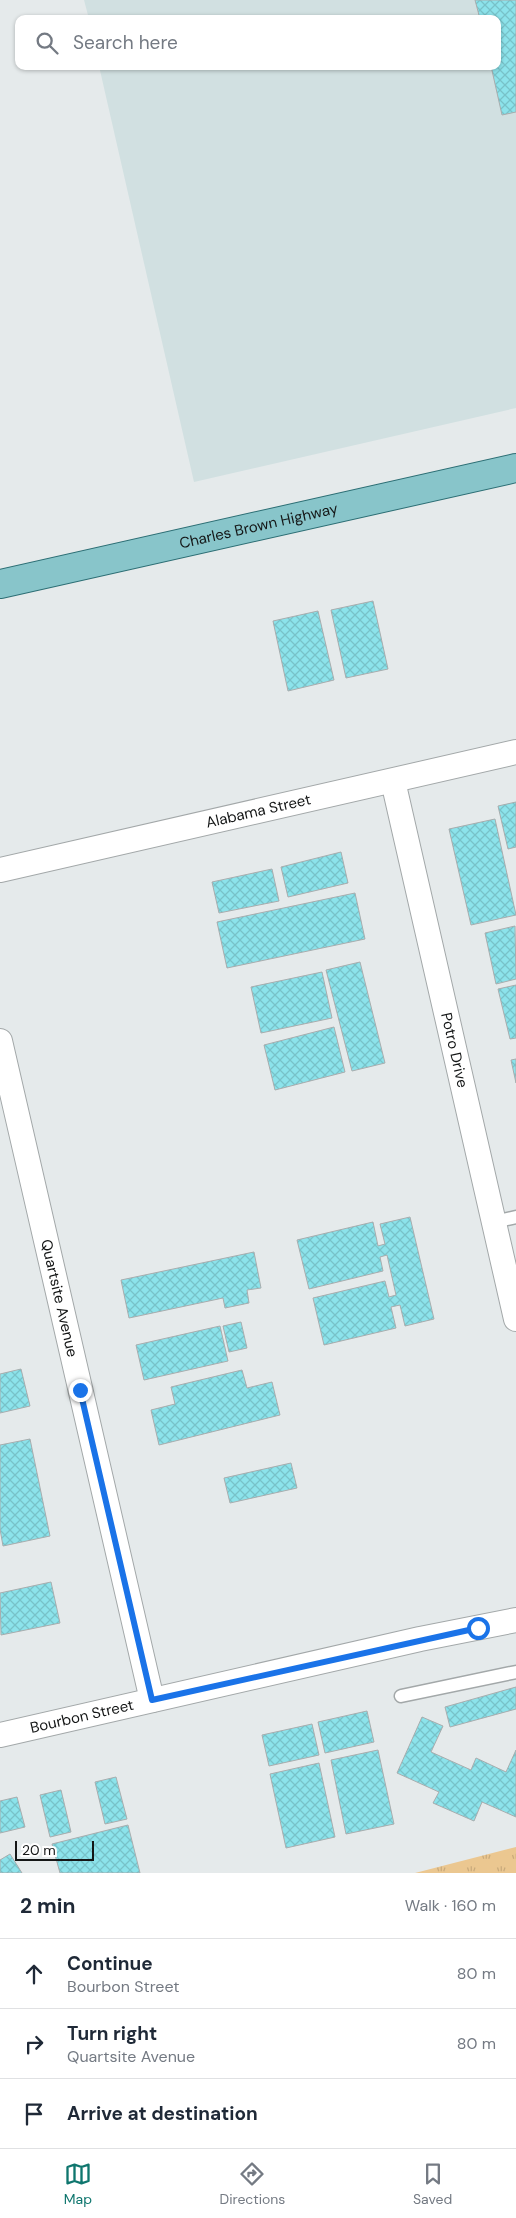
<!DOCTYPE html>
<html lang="en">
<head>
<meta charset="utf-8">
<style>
	:root { --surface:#fff; --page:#f6f6f7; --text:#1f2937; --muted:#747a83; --line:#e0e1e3; --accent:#0f766e }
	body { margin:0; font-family:"DM Sans",sans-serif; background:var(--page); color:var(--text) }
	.scale { position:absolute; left:15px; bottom:12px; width:79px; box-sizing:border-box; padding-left:5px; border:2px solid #141616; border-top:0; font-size:14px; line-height:18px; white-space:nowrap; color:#141616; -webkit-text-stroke:4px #fff; paint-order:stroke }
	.stop { position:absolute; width:15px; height:15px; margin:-11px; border:4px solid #1a73e8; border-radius:50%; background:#fff }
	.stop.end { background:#1a73e8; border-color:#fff; box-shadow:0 1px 5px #0008 }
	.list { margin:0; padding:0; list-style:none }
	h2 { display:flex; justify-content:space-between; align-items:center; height:65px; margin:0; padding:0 20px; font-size:21px }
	h2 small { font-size:16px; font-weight:400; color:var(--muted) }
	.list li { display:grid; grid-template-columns:32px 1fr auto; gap:15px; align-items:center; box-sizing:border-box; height:70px; padding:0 20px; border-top:1px solid var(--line) }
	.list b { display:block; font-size:19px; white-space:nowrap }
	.list p { margin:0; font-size:16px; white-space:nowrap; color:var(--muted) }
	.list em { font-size:16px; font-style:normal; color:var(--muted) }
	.icon { flex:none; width:28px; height:28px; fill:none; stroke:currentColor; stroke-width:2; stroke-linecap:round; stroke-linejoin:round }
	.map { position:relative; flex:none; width:516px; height:1873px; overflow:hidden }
	.search { position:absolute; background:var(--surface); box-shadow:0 1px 4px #0004; left:15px; right:15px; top:15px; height:55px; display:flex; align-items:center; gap:12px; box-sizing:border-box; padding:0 18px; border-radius:10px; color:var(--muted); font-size:19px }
	.sheet { height:275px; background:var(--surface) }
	nav { display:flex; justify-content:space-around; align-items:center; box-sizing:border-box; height:70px; border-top:1px solid var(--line); background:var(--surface); font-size:14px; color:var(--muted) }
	nav a { display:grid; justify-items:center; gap:2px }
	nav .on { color:var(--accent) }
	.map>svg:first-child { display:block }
</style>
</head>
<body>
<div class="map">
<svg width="516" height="1873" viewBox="0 0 516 1873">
	<defs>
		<pattern id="park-tufts" width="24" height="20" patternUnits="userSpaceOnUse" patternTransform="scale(1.25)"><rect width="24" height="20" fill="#ebc790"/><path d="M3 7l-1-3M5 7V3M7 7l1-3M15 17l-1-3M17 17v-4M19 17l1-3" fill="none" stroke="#c9aa7b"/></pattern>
		<pattern id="building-cross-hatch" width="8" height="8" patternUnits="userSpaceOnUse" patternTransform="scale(1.25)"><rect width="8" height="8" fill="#8ce3eb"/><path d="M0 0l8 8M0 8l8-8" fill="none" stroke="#78c2c9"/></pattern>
	</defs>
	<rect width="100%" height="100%" fill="#e5eaeb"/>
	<path fill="#d1e0e1" d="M84,0H516V408L194,482L99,66H497V19H89Z"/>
	<path fill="url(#park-tufts)" d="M516,1847V1873H415Z"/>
	<path fill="url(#building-cross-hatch)" stroke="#a8adae" d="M475,0H516V112L502,115L491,66H497V19H480Z
		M373,601L388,669L346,678L331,610Z
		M318,611L334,680L288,691L273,621Z
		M516,802V847L508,849L498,806Z
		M495,819L516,915L471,925L449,829Z
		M341,852L348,883L288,897L281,867Z
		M272,869L279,901L219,913L212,882Z
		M355,893L365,939L227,968L217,922Z
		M515,926L516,979L496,984L485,933Z
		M360,962L385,1063L352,1071L326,970Z
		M322,972L332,1018L261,1033L251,987Z
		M516,985V1038L510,1039L498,989Z
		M334,1027L345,1072L275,1090L264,1045Z
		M516,1059V1083L511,1060Z
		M410,1217L434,1319L405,1326L400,1305L391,1307L396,1328L324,1345L313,1298L385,1281L389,1297L396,1295L387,1255L380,1257L383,1271L309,1289L297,1240L373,1222L378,1246L385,1244L380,1224Z
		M254,1252L261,1288L247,1290L249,1303L225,1308L223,1298L129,1318L121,1280Z
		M241,1322L247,1348L229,1352L223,1326Z
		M220,1326L228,1361L144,1380L136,1345Z
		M21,1369L30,1406L0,1413V1374Z
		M242,1370L247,1388L272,1382L280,1415L159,1445L151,1410L175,1404L171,1387Z
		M30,1439L50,1536L3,1546L0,1529V1445Z
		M291,1463L297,1488L230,1503L224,1478Z
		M51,1582L60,1623L1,1635L0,1593Z
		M516,1687V1709L450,1727L445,1707Z
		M367,1711L374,1742L325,1753L318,1722Z
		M422,1717L443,1726L431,1752L471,1770L476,1758L506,1772L516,1750V1817L482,1802L474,1821L433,1803L439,1792L397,1773Z
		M312,1724L319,1755L269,1766L262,1735Z
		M378,1750L394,1824L346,1834L331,1760Z
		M319,1763L335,1837L286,1848L270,1774Z
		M116,1777L127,1819L105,1824L95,1782Z
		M61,1790L71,1832L50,1837L40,1795Z
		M17,1797L25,1827L0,1833V1801Z
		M128,1825L140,1873H60L52,1844Z
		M10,1854L22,1873H0V1860Z"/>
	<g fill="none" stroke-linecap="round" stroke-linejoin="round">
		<g stroke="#a3a8a9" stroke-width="15">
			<path id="service" d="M494,1222L516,1217
				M401,1696L516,1672"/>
		</g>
		<g stroke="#a3a8a9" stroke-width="26">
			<g id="minor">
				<path id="s1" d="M393,781L516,1319"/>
				<path id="s2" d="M0,870L516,752"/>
				<path id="s3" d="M0,1041L152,1700"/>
				<path id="s4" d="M0,1735L420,1639L516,1620"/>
			</g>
		</g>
		<g stroke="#2c6e74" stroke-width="30">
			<g id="primary">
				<path id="s5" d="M0,584L516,468"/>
			</g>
		</g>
		<use href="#service" stroke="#fff" stroke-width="12"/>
		<use href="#minor" stroke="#fff" stroke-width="24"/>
		<use href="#primary" stroke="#88c5ca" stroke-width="28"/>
	</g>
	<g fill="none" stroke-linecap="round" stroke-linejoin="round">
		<path stroke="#1a73e8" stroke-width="6" d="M80,1390L152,1700L478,1628"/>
	</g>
	<g text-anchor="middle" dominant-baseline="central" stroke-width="4" stroke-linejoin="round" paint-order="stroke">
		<g font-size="15" fill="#141616" stroke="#fff">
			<text stroke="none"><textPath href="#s5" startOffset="265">Charles Brown Highway</textPath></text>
			<text stroke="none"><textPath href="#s2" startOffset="265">Alabama Street</textPath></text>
			<text stroke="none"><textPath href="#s1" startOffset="276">Potro Drive</textPath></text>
			<text stroke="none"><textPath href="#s3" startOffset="264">Quartsite Avenue</textPath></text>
			<text stroke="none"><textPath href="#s4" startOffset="84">Bourbon Street</textPath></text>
		</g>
	</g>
</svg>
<div class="scale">20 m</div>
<div class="stop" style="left:478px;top:1628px"></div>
<div class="stop end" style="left:80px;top:1390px"></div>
<div class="search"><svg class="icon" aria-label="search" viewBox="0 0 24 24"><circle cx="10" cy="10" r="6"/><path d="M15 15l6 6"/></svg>Search here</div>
</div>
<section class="sheet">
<h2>2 min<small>Walk · 160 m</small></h2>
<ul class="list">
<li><svg class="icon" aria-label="ahead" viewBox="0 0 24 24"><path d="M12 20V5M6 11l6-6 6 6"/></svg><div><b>Continue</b><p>Bourbon Street</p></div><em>80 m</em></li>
<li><svg class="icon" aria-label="right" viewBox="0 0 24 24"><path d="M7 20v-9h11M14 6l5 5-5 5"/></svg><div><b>Turn right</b><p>Quartsite Avenue</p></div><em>80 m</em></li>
<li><svg class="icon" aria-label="arrive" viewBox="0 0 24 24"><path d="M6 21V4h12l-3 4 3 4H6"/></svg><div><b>Arrive at destination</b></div></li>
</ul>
</section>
<nav>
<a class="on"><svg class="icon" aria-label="map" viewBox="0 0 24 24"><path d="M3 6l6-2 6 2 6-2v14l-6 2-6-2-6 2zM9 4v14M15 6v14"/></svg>Map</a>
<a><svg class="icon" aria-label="directions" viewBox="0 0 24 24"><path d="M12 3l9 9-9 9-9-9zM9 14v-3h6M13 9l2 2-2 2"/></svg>Directions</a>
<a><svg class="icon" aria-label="saved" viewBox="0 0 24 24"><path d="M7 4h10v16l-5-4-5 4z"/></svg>Saved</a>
</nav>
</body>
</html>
